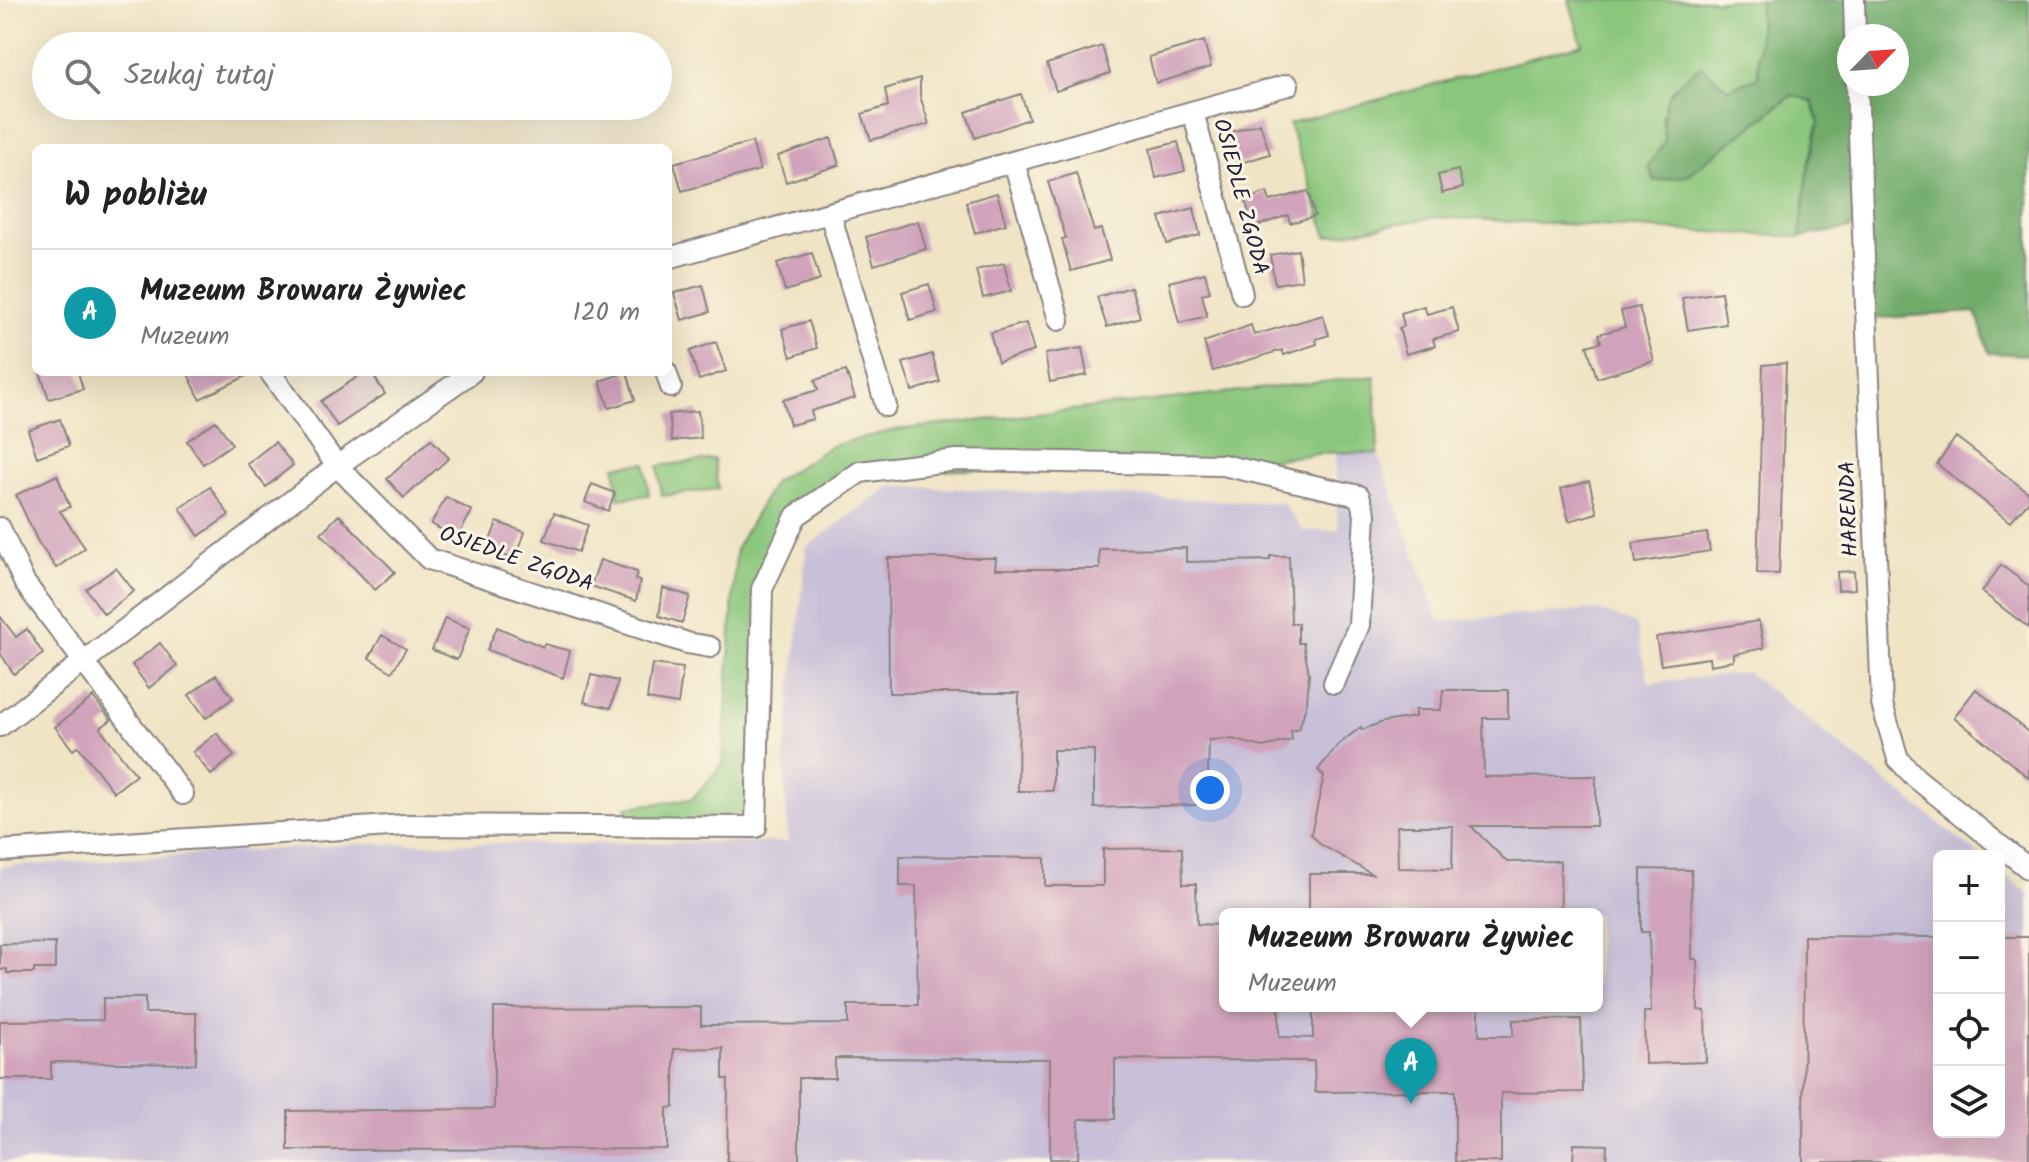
<!DOCTYPE html>
<html lang="pl">
<head>
<meta charset="utf-8">
<style>
	:root { --surface:#fff; --page:#f2f2f2; --text:#222; --muted:#767676; --line:#e0e0e0; --accent:#b5179e }
	body { margin:0; font-family:Kalam,sans-serif; background:var(--page); color:var(--text) }
	.controls { position:absolute; right:24px; bottom:24px; display:grid; overflow:hidden; border-radius:12px; box-shadow:0 8px 32px #0002 }
	.controls button { width:72px; height:72px; display:grid; place-items:center; padding:0; border:0; border-bottom:2px solid var(--line); background:var(--surface); color:var(--text); font:40px sans-serif }
	.compass { position:absolute; left:1837px; top:24px; width:72px; height:72px; border-radius:50%; background:var(--surface); box-shadow:0 8px 32px #0002; rotate:65deg }
	.you { position:absolute; left:1210px; top:790px; width:28px; height:28px; margin:-20px; border:6px solid #fff; border-radius:50%; background:#1a73e8; box-shadow:0 0 0 12px #1a73e833 }
	.badge { display:grid; place-items:center; width:52px; height:52px; border-radius:50%; background:var(--accent); color:#fff; font-size:26px; font-weight:700 }
	.pin { position:absolute; translate:-50% -66px; filter:drop-shadow(0 2px 4px #0008) }
	.pin::after { content:''; position:absolute; top:42px; width:28px; height:24px; background:inherit; clip-path:polygon(0 0,100% 0,50% 100%) }
	.popup { position:absolute; left:1219px; top:908px; width:384px; height:104px; box-sizing:border-box; display:grid; place-content:center; border-radius:12px; background:var(--surface); filter:drop-shadow(0 2px 6px #0005); font-size:26px; white-space:nowrap; color:var(--muted) }
	.popup b { font-size:30px; color:var(--text) }
	.popup::after { content:''; position:absolute; left:50%; top:100%; margin-left:-16px; border:16px solid transparent; border-top-color:var(--surface) }
	.list { margin:0; padding:0; list-style:none }
	h2 { display:flex; justify-content:space-between; align-items:center; height:104px; margin:0; padding:0 32px; font-size:34px }
	h2 small { font-size:26px; font-weight:400; color:var(--muted) }
	.list li { display:grid; grid-template-columns:52px 1fr auto; gap:24px; align-items:center; box-sizing:border-box; height:128px; padding:0 32px; border-top:2px solid var(--line) }
	.list b { display:block; font-size:30px; white-space:nowrap }
	.list p { margin:0; font-size:26px; white-space:nowrap; color:var(--muted) }
	.list em { font-size:26px; font-style:normal; color:var(--muted) }
	.icon { flex:none; width:44px; height:44px; fill:none; stroke:currentColor; stroke-width:2; stroke-linecap:round; stroke-linejoin:round }
	.map { position:relative; flex:none; width:2029px; height:1162px; overflow:hidden }
	.search { position:absolute; background:var(--surface); box-shadow:0 8px 32px #0002; left:32px; top:32px; width:640px; height:88px; display:flex; align-items:center; gap:20px; box-sizing:border-box; padding:0 28px; border-radius:44px; color:var(--muted); font-size:30px }
	.panel { position:absolute; background:var(--surface); box-shadow:0 8px 32px #0002; left:32px; top:144px; width:640px; height:232px; border-radius:12px }
	.map>svg:first-child { display:block }
</style>
</head>
<body>
<div class="map">
<svg width="2029" height="1162" viewBox="0 0 2029 1162">
	<rect width="100%" height="100%" fill="#fcf5e5"/>
	<filter id="ink" filterUnits="userSpaceOnUse"><feTurbulence type="fractalNoise" baseFrequency=".0125" numOctaves="2"/><feDisplacementMap in="SourceGraphic" scale="16" xChannelSelector="R" yChannelSelector="G"/><feConvolveMatrix kernelMatrix="1 2 1 2 8 2 1 2 1" color-interpolation-filters="sRGB"/></filter>
	<filter id="wash" filterUnits="userSpaceOnUse"><feTurbulence type="fractalNoise" baseFrequency=".006" numOctaves="4" result="noise"/><feDisplacementMap in="SourceGraphic" scale="32" xChannelSelector="R" yChannelSelector="G"/><feGaussianBlur stdDeviation="1.8" result="paint"/><feColorMatrix in="noise" values="0 0 0 0 0 0 0 0 0 0 0 0 0 0 0 0 0 1.4 0 .05"/><feComposite in="paint" operator="in"/></filter>
	<g filter="url(#wash)">
		<rect width="100%" height="100%" fill="#f0e4c5"/>
		<path fill="#c8bfd8" fill-rule="evenodd" d="M1335,452L1378,454L1439,621L1597,610L1636,624L1649,683L1747,672L1981,856H1939V1132H1999V870L2029,894V1162H0V867L356,844L788,842L784,760L807,547L890,486L1283,503L1303,531L1338,530ZM1225,914H1597V1006H1225Z"/>
		<path fill="#8ac67b" stroke="#56745b" stroke-width="2" d="M1569,0H1760L1758,77L1662,115L1665,141L1648,167L1686,176L1793,95L1812,101L1819,122L1809,162L1800,237L1435,217L1327,236L1289,124L1582,44Z
			M1375,376L1378,454L1335,452L1223,465L860,472L796,516L762,589L756,827H633L626,807L692,799L723,764L736,548L774,482L831,446L895,430Z
			M714,459L718,489L662,496L658,466Z
			M645,463L649,495L619,499L615,466Z"/>
		<path fill="#6fab6b" stroke="#486653" stroke-width="2" fill-rule="evenodd" d="M1760,0H2029V355L1989,353L1976,312L1867,319L1863,226L1800,237L1809,162L1819,122L1812,101L1792,95L1686,176L1655,181L1648,167L1665,141C1660,98 1668,91 1701,66L1728,89L1758,77ZM1849,36H1897V84H1849Z"/>
		<g id="blocks">
			<path fill="#d0a2bb" fill-rule="evenodd" d="M1204,41L1211,67L1156,83L1149,57Z
				M1102,46L1110,73L1056,91L1047,64Z
				M920,78V96L929,124L871,140L862,114L888,106L885,89Z
				M1021,94L1029,119L975,138L966,112Z
				M1260,123L1270,154L1237,164L1228,133Z
				M831,138L839,165L786,182L778,156Z
				M752,142L760,170L682,191L674,163Z
				M1178,142L1185,171L1156,178L1150,149Z
				M1458,170L1463,188L1442,193L1438,175Z
				M1076,173L1094,231L1101,229L1110,260L1071,271L1062,239L1066,238L1048,182Z
				M1308,191L1315,216L1290,223L1288,215L1254,227L1245,200L1267,192L1270,201Z
				M997,193L1006,224L975,233L966,202Z
				M1194,208L1200,235L1167,244L1160,217Z
				M918,221L926,249L874,265L866,237Z
				M1298,250L1302,280L1275,284L1270,255Z
				M812,253L820,280L785,291L777,263Z
				M1004,263L1011,291L983,298L976,270Z
				M1205,273L1210,292L1202,294L1207,316L1179,323L1169,282Z
				M929,284L937,312L910,320L902,292Z
				M703,285L710,312L682,320L674,293Z
				M1131,287L1140,317L1107,327L1097,297Z
				M1721,292L1726,324L1688,330L1682,298Z
				M1424,306L1427,314L1452,307L1459,332L1433,339L1435,346L1406,354L1399,328L1404,326L1401,313Z
				M1639,307L1654,361L1597,378L1587,346L1601,342L1599,334L1625,327L1621,311Z
				M1323,315L1329,335L1316,339L1317,344L1284,355L1282,350L1213,371L1204,342L1251,325L1254,335Z
				M809,321L817,348L791,357L782,329Z
				M1026,323L1034,351L998,362L990,333Z
				M716,342L726,371L699,380L690,351Z
				M1082,348L1087,375L1050,382L1045,354Z
				M932,354L940,382L912,391L903,363Z
				M1786,363L1779,574L1757,573L1763,365Z
				M846,371L855,398L811,411L813,419L790,425L783,400L818,390L815,380Z
				M40,372H78L83,389L49,399Z
				M187,372H254L200,399Z
				M365,372H371L385,394L337,426L321,401Z
				M627,372L635,400L609,408L600,381Z
				M698,411L701,438L672,441L669,414Z
				M60,419L69,446L37,457L28,430Z
				M216,421L232,444L203,464L187,441Z
				M1956,437L2029,493V501L2010,522L1937,464Z
				M431,439L449,458L404,498L387,479Z
				M275,442L293,465L266,487L247,464Z
				M57,475L70,507L60,511L85,548L56,568L38,542L16,495Z
				M1589,481L1597,513L1569,521L1561,489Z
				M592,484L615,493L608,511L585,502Z
				M210,487L229,515L199,536L180,508Z
				M446,497L472,511L457,538L431,524Z
				M554,513L588,525L578,552L544,540Z
				M339,515L395,572L375,590L321,533Z
				M497,522L525,532L515,560L487,549Z
				M1707,533L1710,551L1636,563L1633,543Z
				M1186,548V562L1270,560V556H1289L1291,623H1298V643H1303L1309,673L1307,702L1299,729L1291,731L1292,740L1263,747L1232,739L1209,740L1208,775H1202L1201,796L1196,805L1094,808V750H1053V791H1018L1019,693H889L888,558H996L995,569H1100L1099,549Z
				M600,560L637,572L635,580L640,581L636,601L591,586Z
				M2001,565L2029,586V628L1982,592Z
				M116,568L134,591L104,614L86,589Z
				M1854,571L1855,589L1838,590L1837,572Z
				M663,588L690,596L682,623L659,616Z
				M0,616L16,637L27,629L43,654L14,674L0,653Z
				M445,618L470,628L457,660L432,650Z
				M1759,621L1764,648L1734,654V661L1710,665L1709,658L1661,665L1656,637Z
				M497,627L543,647L544,644L570,651L563,678L487,650Z
				M382,635L406,649L392,672L369,658Z
				M160,643L177,666L149,688L132,665Z
				M652,664L683,668L678,704L647,699Z
				M216,675L233,698L206,718L189,695Z
				M591,675L618,681L611,708L584,702Z
				M1976,689L2029,733V778L1954,717Z
				M1443,690H1508V718H1483L1484,777L1596,776V826H1471L1507,862L1560,861L1561,914H1309V874H1372L1320,844L1311,834L1324,776L1318,770L1338,745L1361,727L1362,730L1383,722L1415,717V710H1441ZM1397,826H1453L1452,869L1398,868Z
				M93,697L111,720L100,728L136,775L114,792L78,746L73,750L55,727Z
				M217,733L234,756L211,775L193,752Z
				M1182,848L1183,884H1196L1197,924L1225,925V1006H1279V1037L1313,1038V1006H1479V1036H1513V1020L1581,1019L1583,1092L1501,1093V1162H1455V1091L1315,1092L1314,1061L1115,1059V1119H1079L1078,1159H1050V1059L835,1058V1078H799V1162H727L728,1079H723V1048L674,1049V1107L667,1108V1149L288,1150V1111L494,1109V1008L701,1007V1025L848,1024V1005H918L916,886H900V856L1045,858V886H1103V849Z
				M1641,869L1691,870L1692,959H1697L1698,1010L1705,1011L1706,1062L1645,1064L1644,1012H1651L1649,932H1641Z
				M1804,936L1939,937V1132H1999V937H2029V1162H1803Z
				M55,943V969H34V973H7V969L0,970V944Z
				M103,998H145V1013H196V1064L51,1062V1079H0V1021L103,1020Z
				M1574,1144L1607,1145L1606,1162H1573Z"/>
		</g>
	</g>
	<g filter="url(#ink)">
		<use href="#blocks" fill-opacity="0" stroke="#898380" stroke-width="2"/>
		<g fill="none" stroke-linecap="round" stroke-linejoin="round">
			<g stroke="#898380" stroke-width="24">
				<path id="minor" d="M1854,0L1855,36
					M1857,84L1882,704L1898,759L1916,778L2029,869
					M1193,112L1242,294
					M1014,162L1059,320
					M830,213L886,406
					M668,258L1288,85
					M270,372L337,466L429,559L687,643L710,647
					M666,372L671,387
					M0,528L24,582L183,794
					M0,726L337,466L472,372
					M0,851L406,825L756,827L762,589L796,516L860,472L957,460L1223,465L1359,496L1365,514L1359,625L1334,683"/>
			</g>
			<use href="#minor" stroke="#fff" stroke-width="20"/>
		</g>
	</g>
	<g text-anchor="middle" dominant-baseline="central" stroke-width="6" stroke-linejoin="round" paint-order="stroke">
		<g font-size="22" fill="#22223b" stroke="#fcf5e5">
			<text transform="translate(1240 197) rotate(75)">OSIEDLE ZGODA</text>
			<text transform="translate(1850 509) rotate(-92)">HARENDA</text>
			<text transform="translate(516 560) rotate(19)">OSIEDLE ZGODA</text>
		</g>
	</g>
</svg>
<div class="controls">
<button>+</button>
<button>−</button>
<button><svg class="icon" aria-label="locate" viewBox="0 0 24 24"><circle cx="12" cy="12" r="6"/><path d="M12 2v4M12 18v4M2 12h4M18 12h4"/></svg></button>
<button><svg class="icon" aria-label="layers" viewBox="0 0 24 24"><path d="M12 4l9 5-9 5-9-5zM3 14l9 5 9-5"/></svg></button>
</div>
<svg class="compass" viewBox="-18 -18 36 36"><path d="M0-13l5 13h-10z" fill="#e53935"/><path d="M0 13l5-13h-10z" fill="#767676"/></svg>
<div class="you"></div>
<div class="pin badge" style="left:1411px;top:1104px;background:#0f9aa8">A</div>
<div class="popup"><b>Muzeum Browaru Żywiec</b>Muzeum</div>
<div class="search"><svg class="icon" aria-label="search" viewBox="0 0 24 24"><circle cx="10" cy="10" r="6"/><path d="M15 15l6 6"/></svg>Szukaj tutaj</div>
<section class="panel">
<h2>W pobliżu<small></small></h2>
<ul class="list">
<li><span class="badge" style="background:#0f9aa8">A</span><div><b>Muzeum Browaru Żywiec</b><p>Muzeum</p></div><em>120 m</em></li>
</ul>
</section>
</div>
</body>
</html>
